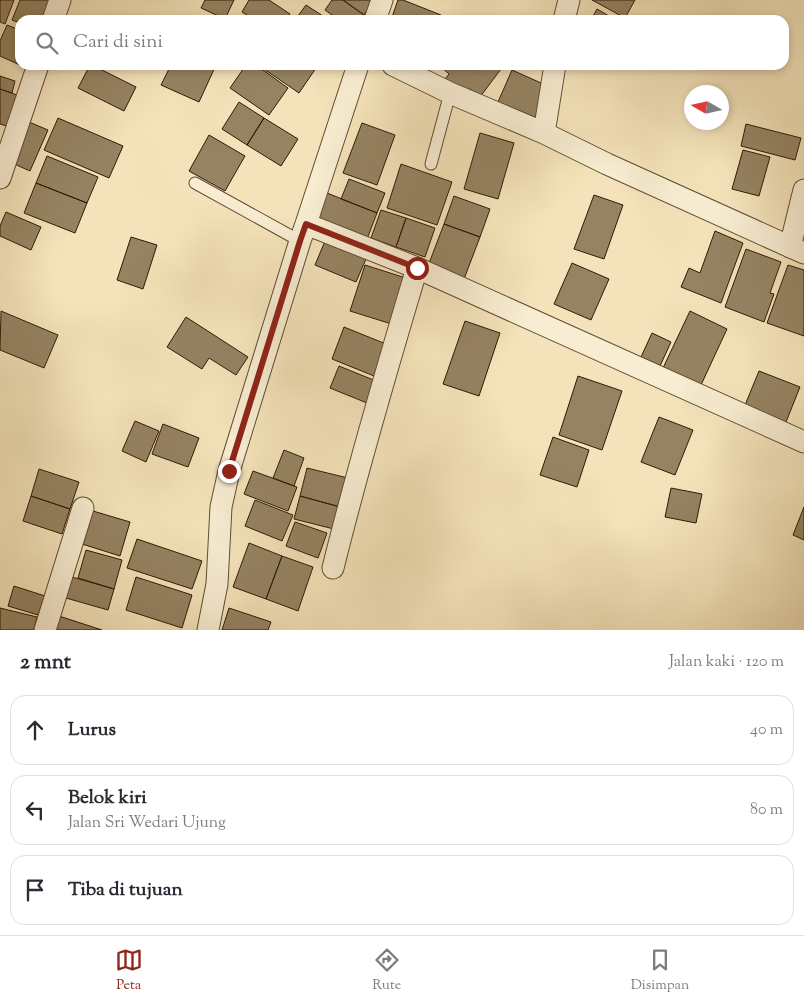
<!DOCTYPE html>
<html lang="id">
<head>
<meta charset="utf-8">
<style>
	:root { --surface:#fff; --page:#f7f7f7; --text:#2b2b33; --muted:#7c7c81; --line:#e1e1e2; --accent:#8f2418 }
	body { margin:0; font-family:"Sorts Mill Goudy",serif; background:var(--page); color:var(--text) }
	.compass { position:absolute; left:684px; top:85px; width:45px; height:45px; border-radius:50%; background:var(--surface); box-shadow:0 2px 8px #0003; rotate:279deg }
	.stop { position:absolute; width:15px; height:15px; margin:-11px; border:4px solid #8f2418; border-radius:50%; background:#fff }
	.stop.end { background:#8f2418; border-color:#fff; box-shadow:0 1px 5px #0008 }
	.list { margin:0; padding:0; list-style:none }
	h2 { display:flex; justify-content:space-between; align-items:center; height:65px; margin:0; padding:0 20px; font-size:21px }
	h2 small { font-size:16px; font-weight:400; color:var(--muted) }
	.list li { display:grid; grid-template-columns:32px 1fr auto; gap:15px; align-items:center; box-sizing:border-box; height:70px; margin:0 10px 10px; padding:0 10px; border:1px solid var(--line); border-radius:15px }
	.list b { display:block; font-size:19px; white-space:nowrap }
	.list p { margin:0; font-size:16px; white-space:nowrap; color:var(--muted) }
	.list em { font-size:16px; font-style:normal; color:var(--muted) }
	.icon { flex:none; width:28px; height:28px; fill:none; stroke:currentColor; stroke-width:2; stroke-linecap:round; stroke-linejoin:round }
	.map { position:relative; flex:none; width:804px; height:630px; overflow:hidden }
	.search { position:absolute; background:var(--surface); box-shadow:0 2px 8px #0003; left:15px; right:15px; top:15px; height:55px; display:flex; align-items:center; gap:12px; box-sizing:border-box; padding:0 18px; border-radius:15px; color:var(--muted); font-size:19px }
	.sheet { height:305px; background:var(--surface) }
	nav { display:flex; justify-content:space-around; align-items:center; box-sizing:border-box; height:70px; border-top:1px solid var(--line); background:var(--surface); font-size:14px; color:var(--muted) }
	nav a { display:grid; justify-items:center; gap:2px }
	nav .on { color:var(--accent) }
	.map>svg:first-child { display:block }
</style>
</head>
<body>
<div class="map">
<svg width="804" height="630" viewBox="0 0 804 630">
	<rect width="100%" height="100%" fill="#f4e3ba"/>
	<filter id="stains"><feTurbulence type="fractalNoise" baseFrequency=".004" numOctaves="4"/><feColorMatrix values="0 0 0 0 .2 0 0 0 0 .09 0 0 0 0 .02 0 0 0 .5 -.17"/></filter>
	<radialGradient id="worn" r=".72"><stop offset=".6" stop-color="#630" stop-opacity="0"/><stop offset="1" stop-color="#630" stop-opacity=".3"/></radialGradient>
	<path fill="#958362" stroke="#2e1b03" d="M0,0H14L5,24L0,22Z
		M20,0H54L46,20H20V23L12,20Z
		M205,0H234L225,19L201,8Z
		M249,0H269L290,14L286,20H255L242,12Z
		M332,0H343L364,15L360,20H339L325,10Z
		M343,0H374L364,15Z
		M398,0H403L441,15L439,20H391Z
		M592,0H635L625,18Z
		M306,5L329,20H295Z
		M597,9L616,20H591Z
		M7,25L20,30V65L0,56V41Z
		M90,65H92L136,87L124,111L78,88Z
		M171,65H216L199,102L161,85Z
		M246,65H256L288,88L269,115L230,88Z
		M258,65H312L316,68L299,93Z
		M439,65H504L480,97L470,89L466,94L445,79L449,74Z
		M512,70L550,87L537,118L498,102Z
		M0,76L15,81L12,93L0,89Z
		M0,89L17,95L7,126L0,124Z
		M239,102L264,118L247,145L222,129Z
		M58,118L123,146L109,178L44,150Z
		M264,118L298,139L281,166L247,145Z
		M29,122L48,130L30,171L12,163Z
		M362,123L395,135L377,185L343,173Z
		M746,124L801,138L795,160L741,146Z
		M480,133L514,143L498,199L464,189Z
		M209,135L245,156L225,191L189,171Z
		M743,150L770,157L759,196L732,189Z
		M47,156L98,177L87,203L36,183Z
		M401,164L452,182L437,225L387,208Z
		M349,179L385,193L377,213L341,199Z
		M36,183L87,203L75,233L24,213Z
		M327,193L377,213L367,239L317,219Z
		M594,195L623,205L604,259L574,249Z
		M454,196L490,209L480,237L444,224Z
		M381,210L406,218L396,247L371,238Z
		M6,212L41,227L31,250L0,236V226Z
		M406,218L435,228L425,257L396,247Z
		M444,224L480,237L464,279L428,266Z
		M715,231L743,243L721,303L681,287L689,268L700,273Z
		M131,237L157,245L143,289L117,280Z
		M325,241L366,259L356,282L315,265Z
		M746,249L781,262L770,293L774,294L764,322L725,307Z
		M572,263L609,279L591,320L554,304Z
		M365,265L412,280L398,326L350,311Z
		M788,265L804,270V336L767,323Z
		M1,311L58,335L44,368L0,350Z
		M690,311L727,329L701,385L663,368Z
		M186,317L248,357L236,375L209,358L202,369L167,347Z
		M465,321L500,333L479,396L443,384Z
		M344,327L391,346L379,378L332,359Z
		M652,333L671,342L660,366L641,357Z
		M339,366L376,381L367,403L330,388Z
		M759,371L800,387L784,427L743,410Z
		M578,376L622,391L602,450L559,435Z
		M659,417L693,430L675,475L641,462Z
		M135,421L159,431L146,462L122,451Z
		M163,424L199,438L188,467L152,454Z
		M553,437L589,450L577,487L540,475Z
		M284,450L304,458L294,486L273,478Z
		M307,468L352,479L344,508L300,496Z
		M39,469L79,482L70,509L31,496Z
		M253,471L297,487L288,511L244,494Z
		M671,488L702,494L696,523L665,517Z
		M31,496L70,509L62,534L23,521Z
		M300,496L344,508L338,530L294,519Z
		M255,500L293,515L282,541L245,526Z
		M804,507V540L793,535Z
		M93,511L130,522L120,556L82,544Z
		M295,522L327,533L318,558L286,546Z
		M137,539L202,561L192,589L127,568Z
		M249,543L282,556L266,599L233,587Z
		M86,550L122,560L114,589L78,578Z
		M282,556L313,567L298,611L266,599Z
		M72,577L114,589L108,610L66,598Z
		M136,577L192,595L182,628L126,610Z
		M14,586L45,596L38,615L8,606Z
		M0,608L37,617L34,630H0Z
		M229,608L271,622L268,630H222Z
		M59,616L102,630H55Z"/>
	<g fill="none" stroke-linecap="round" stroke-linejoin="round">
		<g stroke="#604d31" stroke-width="13">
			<path id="service" d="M431,164L450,93
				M195,183L300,241"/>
		</g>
		<g stroke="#604d31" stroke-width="23">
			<path id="minor" d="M53,20L60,0
				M375,20L382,0
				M564,20L569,0
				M393,65L450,93L544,133L607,164L804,253
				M544,133L555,65
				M0,178L38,65
				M306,224L417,268L804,442
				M790,247L804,190
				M333,568C358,467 387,368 417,268
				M45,630L83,508
				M208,630L217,584L221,507L229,471L300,241L306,224L358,65"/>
		</g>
		<use href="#service" stroke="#f8edd2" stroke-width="11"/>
		<use href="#minor" stroke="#f8edd2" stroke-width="21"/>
	</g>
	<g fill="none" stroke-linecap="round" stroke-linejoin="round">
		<path stroke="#8f2418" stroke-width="6" d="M229,471L300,241L306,224L417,268"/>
	</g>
	<rect width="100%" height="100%" filter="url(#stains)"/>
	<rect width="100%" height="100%" fill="url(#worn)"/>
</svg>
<svg class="compass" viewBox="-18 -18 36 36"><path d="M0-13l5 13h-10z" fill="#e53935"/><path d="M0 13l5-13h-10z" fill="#7c7c81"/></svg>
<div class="stop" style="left:417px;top:268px"></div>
<div class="stop end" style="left:229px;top:471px"></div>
<div class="search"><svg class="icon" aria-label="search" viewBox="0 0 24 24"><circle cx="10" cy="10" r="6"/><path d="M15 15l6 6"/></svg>Cari di sini</div>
</div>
<section class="sheet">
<h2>2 mnt<small>Jalan kaki · 120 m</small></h2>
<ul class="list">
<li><svg class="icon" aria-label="ahead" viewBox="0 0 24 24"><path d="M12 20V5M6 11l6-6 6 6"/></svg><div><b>Lurus</b></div><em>40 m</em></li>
<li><svg class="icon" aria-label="left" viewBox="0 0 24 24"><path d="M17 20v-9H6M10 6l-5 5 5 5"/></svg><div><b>Belok kiri</b><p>Jalan Sri Wedari Ujung</p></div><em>80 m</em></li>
<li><svg class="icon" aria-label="arrive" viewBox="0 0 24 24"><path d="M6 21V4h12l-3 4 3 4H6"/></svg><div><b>Tiba di tujuan</b></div></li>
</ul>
</section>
<nav>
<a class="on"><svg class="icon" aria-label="map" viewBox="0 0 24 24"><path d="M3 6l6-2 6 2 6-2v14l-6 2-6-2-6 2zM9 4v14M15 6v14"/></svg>Peta</a>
<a><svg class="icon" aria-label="directions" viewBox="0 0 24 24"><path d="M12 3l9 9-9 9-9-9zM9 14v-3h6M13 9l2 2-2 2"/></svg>Rute</a>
<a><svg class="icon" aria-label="saved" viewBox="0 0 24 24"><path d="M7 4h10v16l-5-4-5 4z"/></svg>Disimpan</a>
</nav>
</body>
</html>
